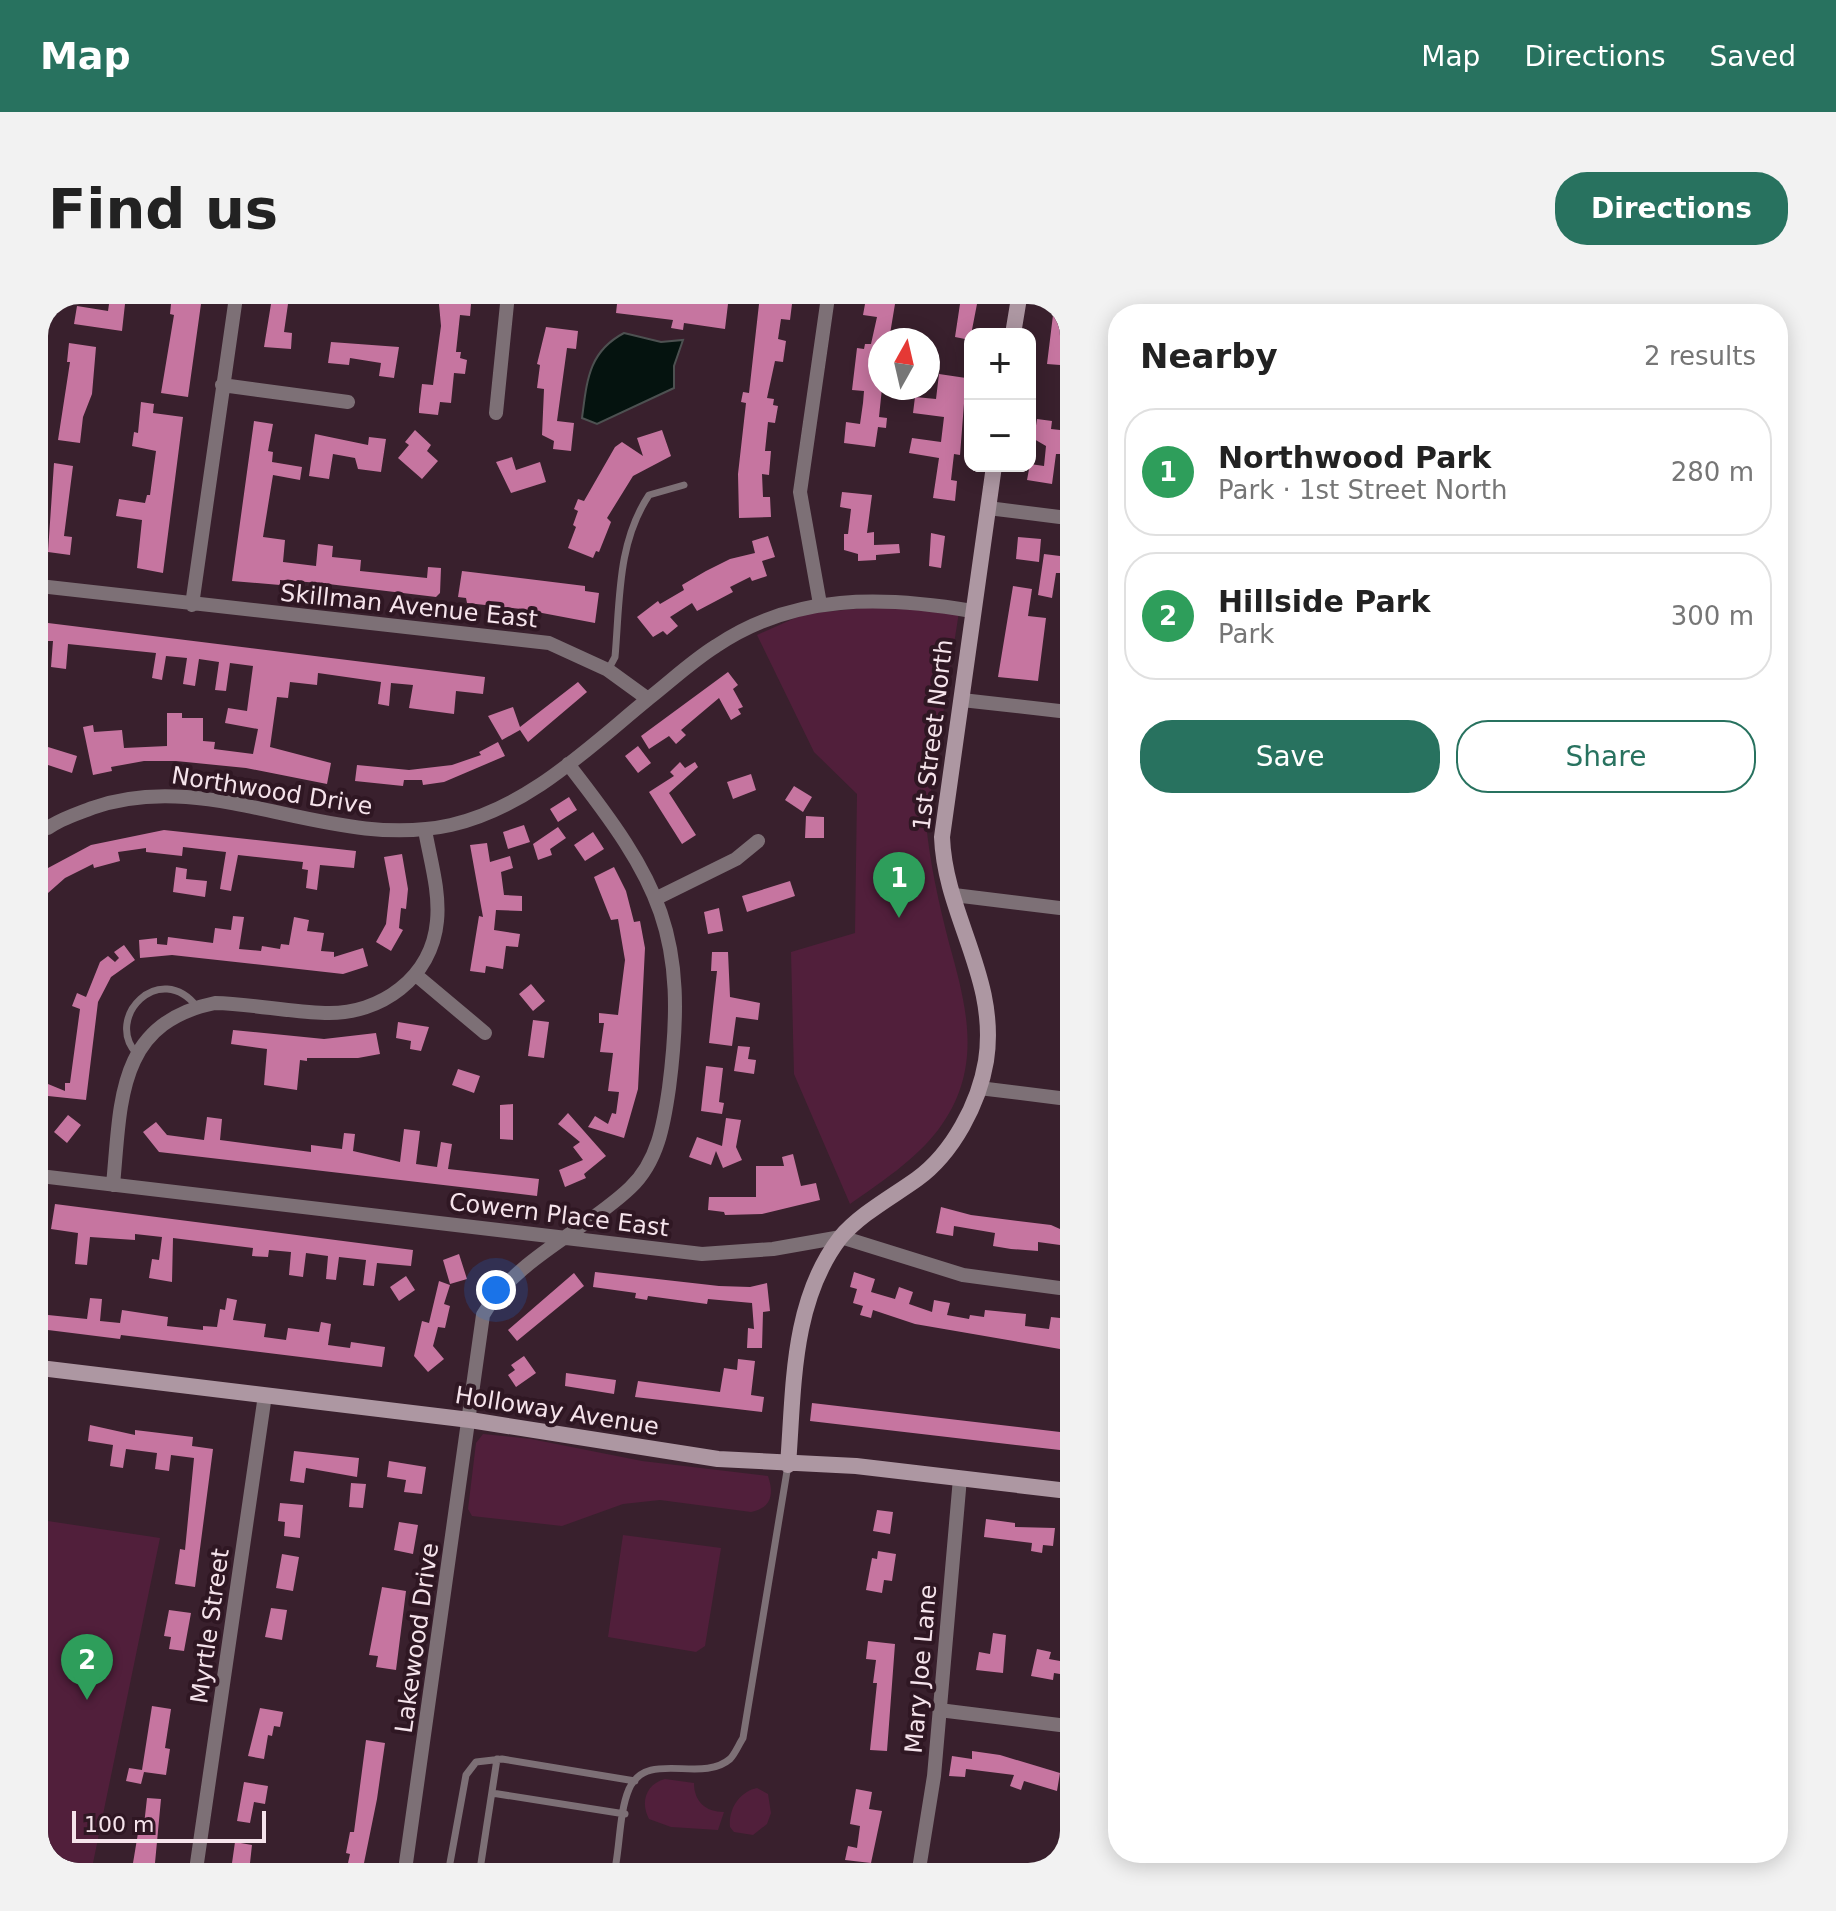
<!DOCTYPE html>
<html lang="en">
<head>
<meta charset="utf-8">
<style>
	:root { --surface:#fff; --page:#f2f2f2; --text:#222; --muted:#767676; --line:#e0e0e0; --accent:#28725f }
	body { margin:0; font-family:"DejaVu Sans",sans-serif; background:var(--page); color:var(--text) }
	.controls { position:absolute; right:24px; top:24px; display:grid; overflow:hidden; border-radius:16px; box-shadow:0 4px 20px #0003 }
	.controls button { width:72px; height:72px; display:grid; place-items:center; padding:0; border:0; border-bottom:2px solid var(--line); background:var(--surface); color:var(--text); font:40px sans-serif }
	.compass { position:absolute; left:820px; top:24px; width:72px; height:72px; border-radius:50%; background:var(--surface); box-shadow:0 4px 20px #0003; rotate:8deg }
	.scale { position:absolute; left:24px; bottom:20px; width:194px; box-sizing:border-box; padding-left:8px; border:4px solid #f5e3eb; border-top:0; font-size:22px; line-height:28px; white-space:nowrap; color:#f5e3eb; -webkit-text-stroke:6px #2f1723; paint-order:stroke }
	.you { position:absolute; left:448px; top:986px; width:28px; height:28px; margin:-20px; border:6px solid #fff; border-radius:50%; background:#1a73e8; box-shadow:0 0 0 12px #1a73e833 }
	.badge { display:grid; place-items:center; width:52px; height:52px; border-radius:50%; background:var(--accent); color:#fff; font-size:26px; font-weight:700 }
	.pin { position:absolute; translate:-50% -66px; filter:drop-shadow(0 2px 4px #0008) }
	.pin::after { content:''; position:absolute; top:42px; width:28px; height:24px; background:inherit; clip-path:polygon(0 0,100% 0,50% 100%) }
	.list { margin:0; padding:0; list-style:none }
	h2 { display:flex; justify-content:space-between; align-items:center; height:104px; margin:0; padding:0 32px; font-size:34px }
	h2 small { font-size:26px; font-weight:400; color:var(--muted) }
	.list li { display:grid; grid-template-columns:52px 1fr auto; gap:24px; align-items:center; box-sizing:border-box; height:128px; margin:0 16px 16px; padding:0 16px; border:2px solid var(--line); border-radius:32px }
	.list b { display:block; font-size:30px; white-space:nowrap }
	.list p { margin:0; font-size:26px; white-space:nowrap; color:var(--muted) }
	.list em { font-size:26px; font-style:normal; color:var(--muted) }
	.actions { display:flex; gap:16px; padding:24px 32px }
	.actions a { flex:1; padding:18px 0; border:2px solid var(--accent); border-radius:32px; text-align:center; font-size:28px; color:var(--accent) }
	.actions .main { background:var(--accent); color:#fff }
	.map { position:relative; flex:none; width:1012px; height:1559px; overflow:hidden; border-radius:32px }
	header { display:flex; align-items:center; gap:48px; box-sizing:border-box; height:112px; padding:0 40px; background:var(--accent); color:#fff }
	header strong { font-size:38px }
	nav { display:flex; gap:44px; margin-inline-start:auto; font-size:28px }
	.intro { display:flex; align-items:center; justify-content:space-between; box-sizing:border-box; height:192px; padding:0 48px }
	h1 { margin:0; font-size:56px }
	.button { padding:20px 36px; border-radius:32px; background:var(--accent); color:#fff; font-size:28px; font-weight:700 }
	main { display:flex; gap:48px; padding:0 48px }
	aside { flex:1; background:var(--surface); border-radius:32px; box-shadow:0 4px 20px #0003 }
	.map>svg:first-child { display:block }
</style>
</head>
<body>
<header>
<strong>Map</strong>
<nav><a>Map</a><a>Directions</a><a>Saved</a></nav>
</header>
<div class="intro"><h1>Find us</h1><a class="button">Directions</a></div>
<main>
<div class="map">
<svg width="1012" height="1559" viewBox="0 0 1012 1559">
	<rect width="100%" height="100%" fill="#39202d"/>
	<path fill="#511f3b" d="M847,301L911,308L878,519C882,560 891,600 901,639C919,704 936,765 890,826C867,856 832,879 802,900L746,770L743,648L807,629L809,490L766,448L709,331L756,310Z
		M435,1130L483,1135L594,1157L720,1172C726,1189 724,1204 703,1208L612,1196L575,1200L514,1222L424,1212L420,1205L428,1139Z
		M0,1217L112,1234L45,1559H0Z
		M575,1231L673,1244L657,1342L648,1348L560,1333Z
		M617,1475L646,1479C646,1497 657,1508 676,1508L670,1526L623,1523L601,1515C592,1498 598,1480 617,1475Z
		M709,1484L720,1490L723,1509L719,1520L705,1531L686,1528L682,1523C680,1504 693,1487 709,1484Z"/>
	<path fill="#05130f" stroke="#4d5151" stroke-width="2" d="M576,29L613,38L635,36L626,62V84L549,120L534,114C539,77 540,48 576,29Z"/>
	<path fill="#c675a0" d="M61,0H77L74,27L26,20L29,2L60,7Z
		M123,0H153L140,93L113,89L126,11L122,10Z
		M223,0H240L236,28L244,29L243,45L216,43Z
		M391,0H423L422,12L412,11L408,48H413L412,54L419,56L417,70L406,69L403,99L392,98L390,111L371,109V105L374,80L385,81L393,22Z
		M569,0H680L677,25L636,19L635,26L623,24L625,16L568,9Z
		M711,0H744L742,16L733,15L730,35L738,37L735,58L727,57L719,94L726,95L725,101L730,102L727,119L720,118L717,147H723L721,171L714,170L715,193H722L723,213L691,214L690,170L698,99L693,98L695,88L701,89Z
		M817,0H847L841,36H832L834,84L831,113L839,114L838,124L830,123L827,143L796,139L798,118L812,120L815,99L816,87L804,86L809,44L816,45L817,40H823L829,13L815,11Z
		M912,0H929L922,36L907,33Z
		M1005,11H1012V61L999,60Z
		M498,23L530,27L528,45L519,44L509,117L526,119L523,147L505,145L506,137L494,131L496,85L489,84L492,61L489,60Z
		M283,38L351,43L346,74L331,72L333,59L302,54L301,61L280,59Z
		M21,39L48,43L44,90L35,113L32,139L10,136L22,58H19Z
		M891,70L918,74L912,151L906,150L903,176L909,177L907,197L885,194L891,154L861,149L864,134L893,138L896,113L865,109L867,93L888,95Z
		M93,98L106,100L105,109L135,113L115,269L89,264L94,216L68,212L71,195L97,199L99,191H102L108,147L84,142L86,128L90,129Z
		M989,115L1004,117L1003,125L1012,126V150H1008L1004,180L979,176L982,160L996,162L998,142L986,135Z
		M206,117L225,120L220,147L225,148L224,158L254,163L252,176L225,171L215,233L237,236L235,258L268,262L270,240L285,242L284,253L313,256L312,267L379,274L380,263L393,264L392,289L388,293L272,279L232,276V281L184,277Z
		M367,126L383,141L379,147L390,157L374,175L350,154L361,141L357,138Z
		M614,126L623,152L585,172L559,214L563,218L551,248L548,247L545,254L520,244L528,223L525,221L530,207L526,205L530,195L536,197L567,143L574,138L595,152L589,134Z
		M267,130L320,141L321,133L338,135L333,168L310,165L307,154L285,150L281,175L261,172Z
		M464,153L468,166L492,158L498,178L463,189L448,158Z
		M6,159L25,162L16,232L24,233L22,251L0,248Z
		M794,188L824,191L819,229L826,228V241L851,240L852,249L828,251V256L810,257V250L796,246V230H800L803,205L792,203Z
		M883,229L897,232L893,264L881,262Z
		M720,232L727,253L714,257L719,272L704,277L702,273L682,283L685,288L649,307L644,299L622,313L630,322L619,331L615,327L605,333L589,313L610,297L612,300L636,286L634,281L658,267L682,255L707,249L704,237Z
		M970,233L993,235L991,258L968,255Z
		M996,250L1012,252V269H1008L1004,294L990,291Z
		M414,267L537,282V287L551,289L547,319L473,305L419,299L418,294L410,293Z
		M965,282L984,285L980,312L998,314L990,377L950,373Z
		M0,319L437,373L435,390L408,387L406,410L361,404L365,381L343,379L341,402L330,400L333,378L270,369L269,381L242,378L240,394L229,393L222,443L283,459L279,480L198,464L128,457H96L63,463L64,467L45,471L35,423L45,421L46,428L74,426L76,444L119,442V409H134V414H155V437L167,438L166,445L205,450L210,425L177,419L180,404L199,407L205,362L182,359L178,387L167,386L171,358L151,355L147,382L135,380L139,354L118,352L114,376L104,374L108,349L20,340L18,365L3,363L5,337H0Z
		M680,368L690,381L685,385L695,403L690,405L693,410L683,416L671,394L633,426L638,431L628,440L621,432L601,445L593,432Z
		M530,378L539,388L480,438L472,426L454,436L440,412L465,403L472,423Z
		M450,438L457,452L396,478L375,481L374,476H356L355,482L307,477L309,461L361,466L404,461L433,451L431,448Z
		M590,442L603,459L590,469L577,452Z
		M0,443L29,452L24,469L0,461Z
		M632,458L637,464L647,458L650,463L621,489L648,531L634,540L601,488L626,472L622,468Z
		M703,470L708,486L685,495L679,478Z
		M746,482L764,493L755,508L737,496Z
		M521,493L529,506L510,518L502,505Z
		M758,512L776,513V534H757Z
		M476,521L482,538L460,545L455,528Z
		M510,523L518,534L502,545L504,551L490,556L485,540Z
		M116,526L308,547L306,564L272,561L269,586L258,584L260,566L254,565L255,558L190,551L183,587L172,585L178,548L135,543L134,552L98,548V544L70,548L72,557L46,564L45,560L17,574L0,589V564L43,541Z
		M545,528L556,545L537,557L526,541Z
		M439,539L442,558L462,552L465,564L453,568L456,591L474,592V607L448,606L446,626L472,630L470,643L458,642L455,665L438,662L437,669L422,667L431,612L435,613L422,541Z
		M354,550L360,585L358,605L353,604L351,624L355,626L343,647L328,638L338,620L342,585L336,553Z
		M128,563L139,565L138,575L159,577L157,593L125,588Z
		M566,563L578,587L586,618L592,617L597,644L590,785L576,834L540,823L547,812L560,820L564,809L568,810L571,788L560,787L565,749L552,748L556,719H551V709L570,711L577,656L570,615L563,616L546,573Z
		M742,577L747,592L699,608L694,592Z
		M671,604L675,627L660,630L656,608Z
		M185,612L196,613L191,645L213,647L214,642L232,645L233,640L241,641L246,613L261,616L259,627L276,629L273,647L286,648V653L315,644L320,662L295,670L124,651L92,654L91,636L109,634V640L119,641L120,633L165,639L167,624L183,626Z
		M76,641L87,656L63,673L50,698L38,796L0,792V780L17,787V779H22L32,705L24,702L29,689L38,693L52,658L60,652L67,658L71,654L66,648Z
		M664,648H680L682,693L712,699L710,716L688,713L684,742L661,739L669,667H663Z
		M483,680L497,697L485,707L471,690Z
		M485,716L501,718L496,754L480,752Z
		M350,718L381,723L373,747L362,745L363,737L348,734Z
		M185,726L276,735L328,729L332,750L310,754H259V757L252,756L249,786L216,781L219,745L183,740Z
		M690,742L702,743L700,755L708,756L706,770L686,767Z
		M658,762L675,764L671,798L676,799L674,810L653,807Z
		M410,765L432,772L426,789L404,781Z
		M465,800V836L452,835V801Z
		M520,809L558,852L536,870L538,874L517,883L511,866L535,856L525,843L532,838L510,820Z
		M20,811L33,821L19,839L6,828Z
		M159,813L174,815L172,836L263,848V841L294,845L296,829L307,830L305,847L352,858L356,825L372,827L368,860L389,863L393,838L404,840L400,865L491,875L489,892L111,848L95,828L108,818L119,831L156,836Z
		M678,814L693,816L688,843L694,856L675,864L668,847L663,861L641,853L649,833L674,842Z
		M745,850L753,882L768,879L772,896L714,910L677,911L676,908L660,906L661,893H708V862H736L734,853Z
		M7,900L365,946L363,962L329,959L326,982L315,981L318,956L291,953L288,976L278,975L280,952L258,949L255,973L241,971L243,948L221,946L220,953L204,952L205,944L125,934L124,978L101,974L104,955L111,956L114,933L87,930V936L42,933L39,961L27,960L30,929L3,925Z
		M893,903L923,911L1003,921L1012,925V941L990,938V947L963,945L945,942L947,929L906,922L905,932L888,929Z
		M411,950L419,975L402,980L395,956Z
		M547,968L671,982L702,983L719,979L722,1007L715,1008L714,1044H699L700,1024L706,1025L704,999L660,995L659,1000L600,992L599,996L587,994L588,989L545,983Z
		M806,968L827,975L823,988L847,995L851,983L865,988L861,1000L884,1008L886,996L902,999L899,1011L921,1015L922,1011L936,1013L937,1006L978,1010L977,1022L1001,1025L1003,1013L1012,1014V1045L867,1020L825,1006L823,1014L812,1011L815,1002L805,999L809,985L802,983Z
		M526,969L536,982L469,1037L460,1026Z
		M358,972L367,986L351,997L342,983Z
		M391,977L402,981L396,1000L402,1002L397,1024L390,1023L385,1042L396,1055L380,1068L366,1052L374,1017L381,1019Z
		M42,994L54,995L52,1017L72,1019L74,1006L120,1013L119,1022L155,1026V1022L169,1023L172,1005L177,1006L179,994L189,996L185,1016L218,1020L216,1033L238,1036L240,1024L271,1028L273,1018L283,1020L280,1041L302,1044L303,1038L337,1043L334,1063L73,1031L72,1035L0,1026V1011L39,1015Z
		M476,1052L488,1069L468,1083L460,1071L467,1066L463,1061Z
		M690,1055L707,1057L703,1091L716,1093L714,1108L587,1093L590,1077L672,1088L676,1064L689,1066Z
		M518,1069L568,1076L566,1090L517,1082Z
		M764,1099L1012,1128V1146L762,1117Z
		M42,1121L87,1131V1126L145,1133L144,1142L165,1145L147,1283L127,1280L132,1245L137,1246L146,1154L123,1151L121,1167L107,1165L109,1149L78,1145L75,1164L62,1162L65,1141L40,1137Z
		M246,1147L311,1154L309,1173L258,1164L256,1179L242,1177Z
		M341,1157L378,1163L374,1190L356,1188L358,1176L339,1173Z
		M303,1179L318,1180L315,1204L301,1203Z
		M232,1199L255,1201L252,1234L236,1232L237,1218L230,1217Z
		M829,1206L845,1208L842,1230L825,1227Z
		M938,1215L967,1219V1223L1007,1224L1005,1242L995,1241L994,1249L983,1247L984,1239L936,1233Z
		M351,1218L370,1221L365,1250L346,1246Z
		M830,1247L848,1250L844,1277L836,1276L834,1289L818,1286L824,1254L829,1255Z
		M234,1250L251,1253L245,1287L228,1284Z
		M334,1283L358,1287L348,1366L328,1363L330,1352L321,1351Z
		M223,1304L239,1306L234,1336L217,1333Z
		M121,1306L143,1309L136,1347L121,1345L123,1333L116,1332Z
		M945,1329L958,1331L955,1369L928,1366L931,1348L942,1350Z
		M820,1337L847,1340L839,1447L822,1446L829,1379H825L828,1356L818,1355Z
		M989,1345L1003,1348L1001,1355L1012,1357V1370L1006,1369L1005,1376L983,1372Z
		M104,1402L123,1405L117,1444L122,1445L118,1471L96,1468L93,1480L78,1477L81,1464L94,1466Z
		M212,1404L235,1408L232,1423L226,1422L224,1432L220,1431L216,1455L200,1452Z
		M318,1436L337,1439L329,1495L316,1559H300L302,1550L298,1549L302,1528H306Z
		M924,1447L952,1451L1012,1469L1009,1487L976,1477L973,1486L962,1482L966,1471L918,1465L917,1473L901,1472L904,1452L924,1455Z
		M196,1478L220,1482L217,1500L206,1498L202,1519L189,1517Z
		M808,1485L824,1488L821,1505L834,1507L823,1559L797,1556L800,1542L809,1544L812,1522L802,1520Z
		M99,1494L113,1495L107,1559H85L90,1529L95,1530Z
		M187,1538L204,1541L202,1559H184Z"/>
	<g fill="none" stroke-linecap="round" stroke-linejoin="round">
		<path stroke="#7d7076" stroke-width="7" d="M560,366L567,353C572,297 569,239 601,191L636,181
			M89,750C55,714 112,655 149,703
			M444,1489L577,1510
			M402,1559L418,1471L428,1458L454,1455L587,1477
			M433,1559L449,1455
			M568,1559C572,1536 572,1506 581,1485C599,1445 653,1480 682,1455C687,1450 691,1440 695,1434L740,1161"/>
		<path stroke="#7d7076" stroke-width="14" d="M174,81L300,98
			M448,109L459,0
			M940,204L1012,213
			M0,283L501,339L560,366L600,395C623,377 644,357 668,342C746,289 836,292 924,307
			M772,300L752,188L779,0
			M144,301L187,0
			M914,396L1012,407
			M0,524C12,515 29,510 44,504C163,462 281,548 403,521C481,503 540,444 600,395
			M906,591L1012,604
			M609,594L688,555L710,537
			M368,671L437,729
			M931,784L1012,794
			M0,873L654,950L725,945L793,933L915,971L1012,984
			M65,881C73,799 68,719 167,699C204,700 241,708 277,709C333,711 384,673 389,617C392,587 382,555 377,526
			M891,1406L1012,1421
			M149,1559L217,1091
			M358,1559L435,1011C467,955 537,927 582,884C610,858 616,819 621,784C641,630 612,578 520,460
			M872,1559L886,1472L912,1174"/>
		<path stroke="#ad97a2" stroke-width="16" d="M965,30L970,0
			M0,1065L422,1116L670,1155L808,1162L1012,1186
			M740,1161C746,1084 743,998 792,934C812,910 844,893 869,875C905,849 931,799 938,757C951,674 897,612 894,533L946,162"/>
	</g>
	<g text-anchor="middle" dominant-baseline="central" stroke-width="8" stroke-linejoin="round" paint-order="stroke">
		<g font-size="24" fill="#f5e3eb" stroke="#2f1723">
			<text transform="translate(361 302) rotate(6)">Skillman Avenue East</text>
			<text transform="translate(885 431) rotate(-83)">1st Street North</text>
			<text transform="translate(224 487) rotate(9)">Northwood Drive</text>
			<text transform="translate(511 911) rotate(7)">Cowern Place East</text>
			<text transform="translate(509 1107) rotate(9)">Holloway Avenue</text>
			<text transform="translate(162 1322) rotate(-82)">Myrtle Street</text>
			<text transform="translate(369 1334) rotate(-82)">Lakewood Drive</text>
			<text transform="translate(873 1365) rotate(-85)">Mary Joe Lane</text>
		</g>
	</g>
</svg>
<div class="controls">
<button>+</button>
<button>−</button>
</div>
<svg class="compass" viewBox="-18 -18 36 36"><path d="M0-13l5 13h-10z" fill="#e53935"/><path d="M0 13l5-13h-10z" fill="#767676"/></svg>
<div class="scale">100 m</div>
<div class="you"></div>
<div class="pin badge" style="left:851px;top:614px;background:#2e9e5b">1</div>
<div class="pin badge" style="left:39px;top:1396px;background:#2e9e5b">2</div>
</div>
<aside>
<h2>Nearby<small>2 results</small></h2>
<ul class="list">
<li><span class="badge" style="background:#2e9e5b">1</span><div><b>Northwood Park</b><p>Park · 1st Street North</p></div><em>280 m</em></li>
<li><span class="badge" style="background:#2e9e5b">2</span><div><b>Hillside Park</b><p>Park</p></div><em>300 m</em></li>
</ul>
<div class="actions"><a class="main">Save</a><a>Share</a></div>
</aside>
</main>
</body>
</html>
